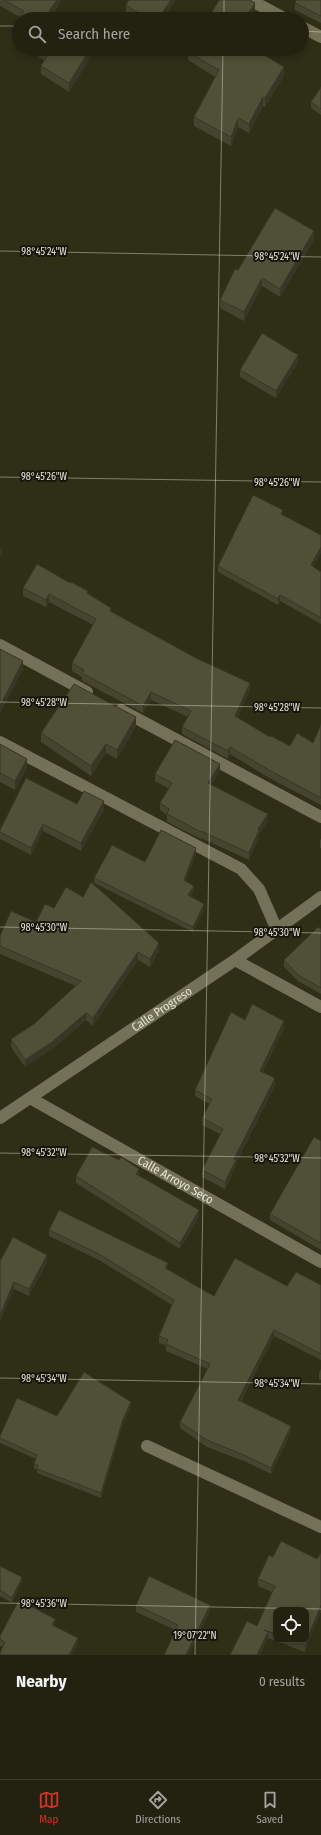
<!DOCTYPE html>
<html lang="en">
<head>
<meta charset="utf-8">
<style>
	:root { --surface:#232211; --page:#2b2a1a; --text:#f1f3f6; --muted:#a3a49f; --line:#403f31; --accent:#d93025 }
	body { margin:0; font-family:"Fira Sans Condensed",sans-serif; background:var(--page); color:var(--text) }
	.controls { position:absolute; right:12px; bottom:12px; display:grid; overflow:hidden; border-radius:8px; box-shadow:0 2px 6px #0003 }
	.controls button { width:36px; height:36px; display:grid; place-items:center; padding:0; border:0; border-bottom:1px solid var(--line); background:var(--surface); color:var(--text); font:20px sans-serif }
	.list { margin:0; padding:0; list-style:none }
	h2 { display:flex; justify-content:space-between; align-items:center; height:52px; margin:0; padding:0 16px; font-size:17px }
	h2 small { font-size:13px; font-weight:400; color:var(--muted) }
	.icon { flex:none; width:22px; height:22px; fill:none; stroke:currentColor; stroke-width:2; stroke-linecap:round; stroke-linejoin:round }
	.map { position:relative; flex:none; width:321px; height:1655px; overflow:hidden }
	.search { position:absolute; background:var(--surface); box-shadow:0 2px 6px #0003; left:12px; right:12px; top:12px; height:44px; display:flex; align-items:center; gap:10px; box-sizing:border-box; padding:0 14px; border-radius:22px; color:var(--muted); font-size:15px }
	.sheet { height:124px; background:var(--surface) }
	nav { display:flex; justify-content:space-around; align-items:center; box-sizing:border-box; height:56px; border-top:1px solid var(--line); background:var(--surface); font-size:11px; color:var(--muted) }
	nav a { display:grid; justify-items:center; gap:2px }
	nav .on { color:var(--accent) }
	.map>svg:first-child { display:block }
</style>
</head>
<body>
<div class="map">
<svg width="321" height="1655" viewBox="0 0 321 1655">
	<rect width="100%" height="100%" fill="#2f2e17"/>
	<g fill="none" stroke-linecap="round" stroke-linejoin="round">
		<g stroke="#737259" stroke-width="12">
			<path d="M250,0L286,19"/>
			<path d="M302,27L321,37"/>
			<path d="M0,645L87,692"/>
			<path d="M121,710L321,817"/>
			<path d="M0,742L241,869L259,889L277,930"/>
			<path d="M235,960L321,1007"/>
			<path id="s1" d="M30,1098L321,1262"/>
			<path id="s2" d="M0,1118L235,960L321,897"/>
			<path d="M147,1446L321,1527"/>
		</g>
	</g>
	<path fill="#45442f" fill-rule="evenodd" d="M0,0H60V3L53,14L19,19V35L15,32V24L20,17L0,6Z
		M129,0H175L163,19H137L126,12V5Z
		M321,0V23L295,10V3Z
		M36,49H96L69,92L41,74V66L44,60L36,55Z
		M188,52L284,76L265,107L263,106L249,133L238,127L231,146L194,126V117L215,77L188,60Z
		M321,87V115L311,108V102Z
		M314,240L280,297L262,286L244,321L220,308V300L238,270Z
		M298,362L276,398L240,377V370Z
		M283,515L314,567L321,572V624L280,601L278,605L218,572V566Z
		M23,588L88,594L111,612L250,690L237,718L270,737L290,746L313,743L321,724V805L269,778L230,754L228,759L182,734V727L188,717L151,700L143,713L82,681V677L72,671V663L93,625L49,602L46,607L23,596Z
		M136,726L117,759L106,753L91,776L41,742V733Z
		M0,744L27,768L15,790L0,782Z
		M220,771L211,785L268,821L259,834V837L249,860L201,838V839L167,822V815L160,810V803L169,789L155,781V774Z
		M77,804L104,809L81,851L43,831L31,855L0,839V830Z
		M321,839V848H320V840Z
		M196,854L185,881L194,891L190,896L204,909L193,932L94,883V878L145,862Z
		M54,908L159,950L150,967L138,960L93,1026L86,1020L52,1049L25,1067L11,1047V1039L34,1024L76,986L0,954V936L36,922Z
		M321,929V994L298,981L284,967V960Z
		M245,1020L284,1028L263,1072L275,1085L236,1163V1166L225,1189L202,1177V1170L220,1134L202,1125V1118L209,1104L195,1096V1090Z
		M321,1141V1250L270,1220V1214Z
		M76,1176L199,1217L180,1249L76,1183Z
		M49,1230L167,1269L214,1296L287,1286L321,1285V1360L274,1336L241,1401L291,1432L271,1474L246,1462L207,1447L180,1428V1422L208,1369L166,1351V1345L159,1343V1336L172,1305L99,1260L49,1236Z
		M0,1261L47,1262L29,1296L14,1289Z
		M321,1369V1380L319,1379V1373Z
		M131,1406L123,1423L101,1498L37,1473V1470L34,1468V1464L36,1459L0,1443V1436L57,1416Z
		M273,1557L317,1559L305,1652L268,1638L257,1626L272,1592L258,1586V1579ZM276,1610L306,1640H276Z
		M0,1566L22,1582L12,1603L0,1596Z
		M136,1605L210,1612L175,1630L136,1612Z
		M55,1626L78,1644L3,1647L0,1646V1636Z"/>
	<path fill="#383726" d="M57,0H60V3L49,19V11Z
		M171,0H175L163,19H158Z
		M255,3V11L250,19H245Z
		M90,49H96L69,92V83Z
		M284,67V76L265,107V98Z
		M263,97V106L249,133V124Z
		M238,118V127L231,146V137Z
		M314,231V240L280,297V289Z
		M262,278V286L244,321V312Z
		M298,355V362L276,398V391Z
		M2,546V554L0,557V550Z
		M321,547V553L311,571V565Z
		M49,594V602L46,607V600Z
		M280,595V601L278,605V599Z
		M23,661V670L0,714V706Z
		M250,683V690L235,724V716Z
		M151,692V700L143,713V706Z
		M136,717V726L117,759V750Z
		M106,744V753L91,776V766Z
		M230,747V754L228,759V751Z
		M27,759V768L15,790V781Z
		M220,764V771L208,790V783Z
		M104,801V809L81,851V843Z
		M268,814V821L259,834V837L249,860V853L258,829Z
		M43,824V831L31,855V848Z
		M196,848V854L184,885V880Z
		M194,886V891L188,900V895Z
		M204,904V909L193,932V927Z
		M159,943V950L150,967V959Z
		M138,952V960L93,1026V1018Z
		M86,1013V1020L52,1049L25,1067V1060Z
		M284,1021V1028L260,1077V1071Z
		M275,1078V1085L236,1163V1166L225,1189V1182L234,1159Z
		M139,1169V1176L136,1174Z
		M199,1210V1217L180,1249V1243Z
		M47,1255V1262L29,1296V1289Z
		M168,1263V1269L165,1268Z
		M14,1282V1289L0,1322V1315Z
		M274,1330V1336L238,1406V1400Z
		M131,1402V1406L123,1423L101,1498V1493L123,1419Z
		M291,1426V1432L271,1474V1468Z
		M22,1577V1582L12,1603V1598Z
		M210,1605V1612L189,1655H186Z
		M321,1605V1612L305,1652V1645Z
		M55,1619V1626L52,1631V1625Z
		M268,1632V1638L260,1655H257Z
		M78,1638V1644L72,1655H69Z"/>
	<path fill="#504f37" stroke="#383726" d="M4,0H57L49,11L61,19H19V27L15,24L24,11Z
		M129,0H171L158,19H148L126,5Z
		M219,0H250L255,3L245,19H208Z
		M296,0H321V16L295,3Z
		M40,49H90L69,83L41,66L48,54Z
		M190,49H254L284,67L265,98L263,97L249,124L238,118L231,137L194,117L219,70L188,52Z
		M321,87V109L311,102Z
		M275,208L314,231L280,289L262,278L244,312L220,300L235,269L238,270Z
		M262,333L298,355L276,391L240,370Z
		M253,495L283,510L281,514L321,535V547L311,565L321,572V618L280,595L278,599L218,566Z
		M37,564L70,583L71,582L88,591L87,593L111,608L110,611L196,658L250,683L235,716L270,737L271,736L290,746L297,733L313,743L321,724V798L269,770L230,747L228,751L182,727L191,711L151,692L143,706L82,673L84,670L72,663L96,619L49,594L46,600L23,588Z
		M0,649L23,661L0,706Z
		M74,684L136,717L117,750L106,744L91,766L41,733Z
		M175,740L220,764L208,783L268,814L258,829L259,830L249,853L201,831V832L167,814L169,809L160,803L172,783L155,774Z
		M0,744L27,759L15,781L0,773Z
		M26,778L77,804L84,791L104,801L81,843L43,824L31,848L0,832V830Z
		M161,830L196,848L184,880L194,886L188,895L204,904L193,927L94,878L112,845L145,862Z
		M91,882L159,943L150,959L138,952L93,1018L86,1013L52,1042L25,1060L11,1039L34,1024L81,981L0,946V936L11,911L36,922L45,904L54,908L66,887L83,897Z
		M318,927L321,929V988L298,975L284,960Z
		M252,1004L284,1021L260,1071L275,1078L234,1159L236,1160L225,1182L202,1170L223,1129L202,1118L212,1099L195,1090L231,1012L245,1020Z
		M314,1137L321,1141V1243L270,1214Z
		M92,1147L119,1160L121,1157L139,1169L136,1174L199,1210L180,1243L76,1176Z
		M59,1210L168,1263L165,1268L214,1296L235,1258L287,1286L296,1272L321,1285V1354L274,1330L238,1400L291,1426L271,1468L246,1456L207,1440L180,1422L210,1364L166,1344L168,1340L159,1336L174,1300L99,1254L49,1230Z
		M13,1237L47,1255L29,1289L14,1282L0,1315V1261Z
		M84,1372L131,1402L123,1419L101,1493L37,1469L38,1465L34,1464L37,1455L0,1438V1436L17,1398L57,1416Z
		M281,1541L317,1559L321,1553V1605L305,1645L292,1640H306V1610H276V1634L264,1630L268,1632L257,1655H230L247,1621L257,1626L275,1586L258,1579L269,1555L273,1557Z
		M0,1566L22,1577L12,1598L0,1590Z
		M149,1576L210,1605L186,1655H164L178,1625L136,1605Z
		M19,1600L55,1619L52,1625L78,1638L69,1655H0V1653L5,1642L0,1639V1636Z"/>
	<path fill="none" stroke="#e4e4d6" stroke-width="1" stroke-opacity="0.45" d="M224,19V0M0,26H19M302,31L321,32M0,251L321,257M0,477L321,482M0,702L321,708M0,927L321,933M0,1153L321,1158M0,1378L321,1384M0,1603L321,1609M195,1655L223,49"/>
	<g text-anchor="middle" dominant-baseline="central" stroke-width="4" stroke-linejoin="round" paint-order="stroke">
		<g font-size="12" fill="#e4e4d6" stroke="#16160c">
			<text stroke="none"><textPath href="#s2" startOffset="195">Calle Progreso</textPath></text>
			<text stroke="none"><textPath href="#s1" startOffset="167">Calle Arroyo Seco</textPath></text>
		</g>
	</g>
	<g font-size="10" text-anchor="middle" fill="#e4e4d6" stroke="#16160c" stroke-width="4" stroke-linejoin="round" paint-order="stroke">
		<text x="44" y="255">98°45'24"W</text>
		<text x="277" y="260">98°45'24"W</text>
		<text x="44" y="480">98°45'26"W</text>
		<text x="277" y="486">98°45'26"W</text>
		<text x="44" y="706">98°45'28"W</text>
		<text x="277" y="711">98°45'28"W</text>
		<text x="44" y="931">98°45'30"W</text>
		<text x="277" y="936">98°45'30"W</text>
		<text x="44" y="1156">98°45'32"W</text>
		<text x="277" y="1162">98°45'32"W</text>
		<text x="44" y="1382">98°45'34"W</text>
		<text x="277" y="1387">98°45'34"W</text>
		<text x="44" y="1607">98°45'36"W</text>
		<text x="195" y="1639">19°07'22"N</text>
	</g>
</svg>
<div class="controls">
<button><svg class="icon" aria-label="locate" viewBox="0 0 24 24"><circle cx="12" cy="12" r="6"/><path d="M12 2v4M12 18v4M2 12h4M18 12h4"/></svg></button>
</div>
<div class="search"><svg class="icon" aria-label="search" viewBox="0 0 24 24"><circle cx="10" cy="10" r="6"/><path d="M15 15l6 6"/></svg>Search here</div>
</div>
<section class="sheet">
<h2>Nearby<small>0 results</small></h2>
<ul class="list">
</ul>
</section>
<nav>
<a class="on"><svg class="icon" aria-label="map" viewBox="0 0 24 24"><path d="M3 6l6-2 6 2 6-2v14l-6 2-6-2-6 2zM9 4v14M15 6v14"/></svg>Map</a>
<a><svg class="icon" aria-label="directions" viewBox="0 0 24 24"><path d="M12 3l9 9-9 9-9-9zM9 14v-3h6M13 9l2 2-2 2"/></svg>Directions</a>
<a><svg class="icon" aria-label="saved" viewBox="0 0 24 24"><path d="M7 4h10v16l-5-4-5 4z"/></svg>Saved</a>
</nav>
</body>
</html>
